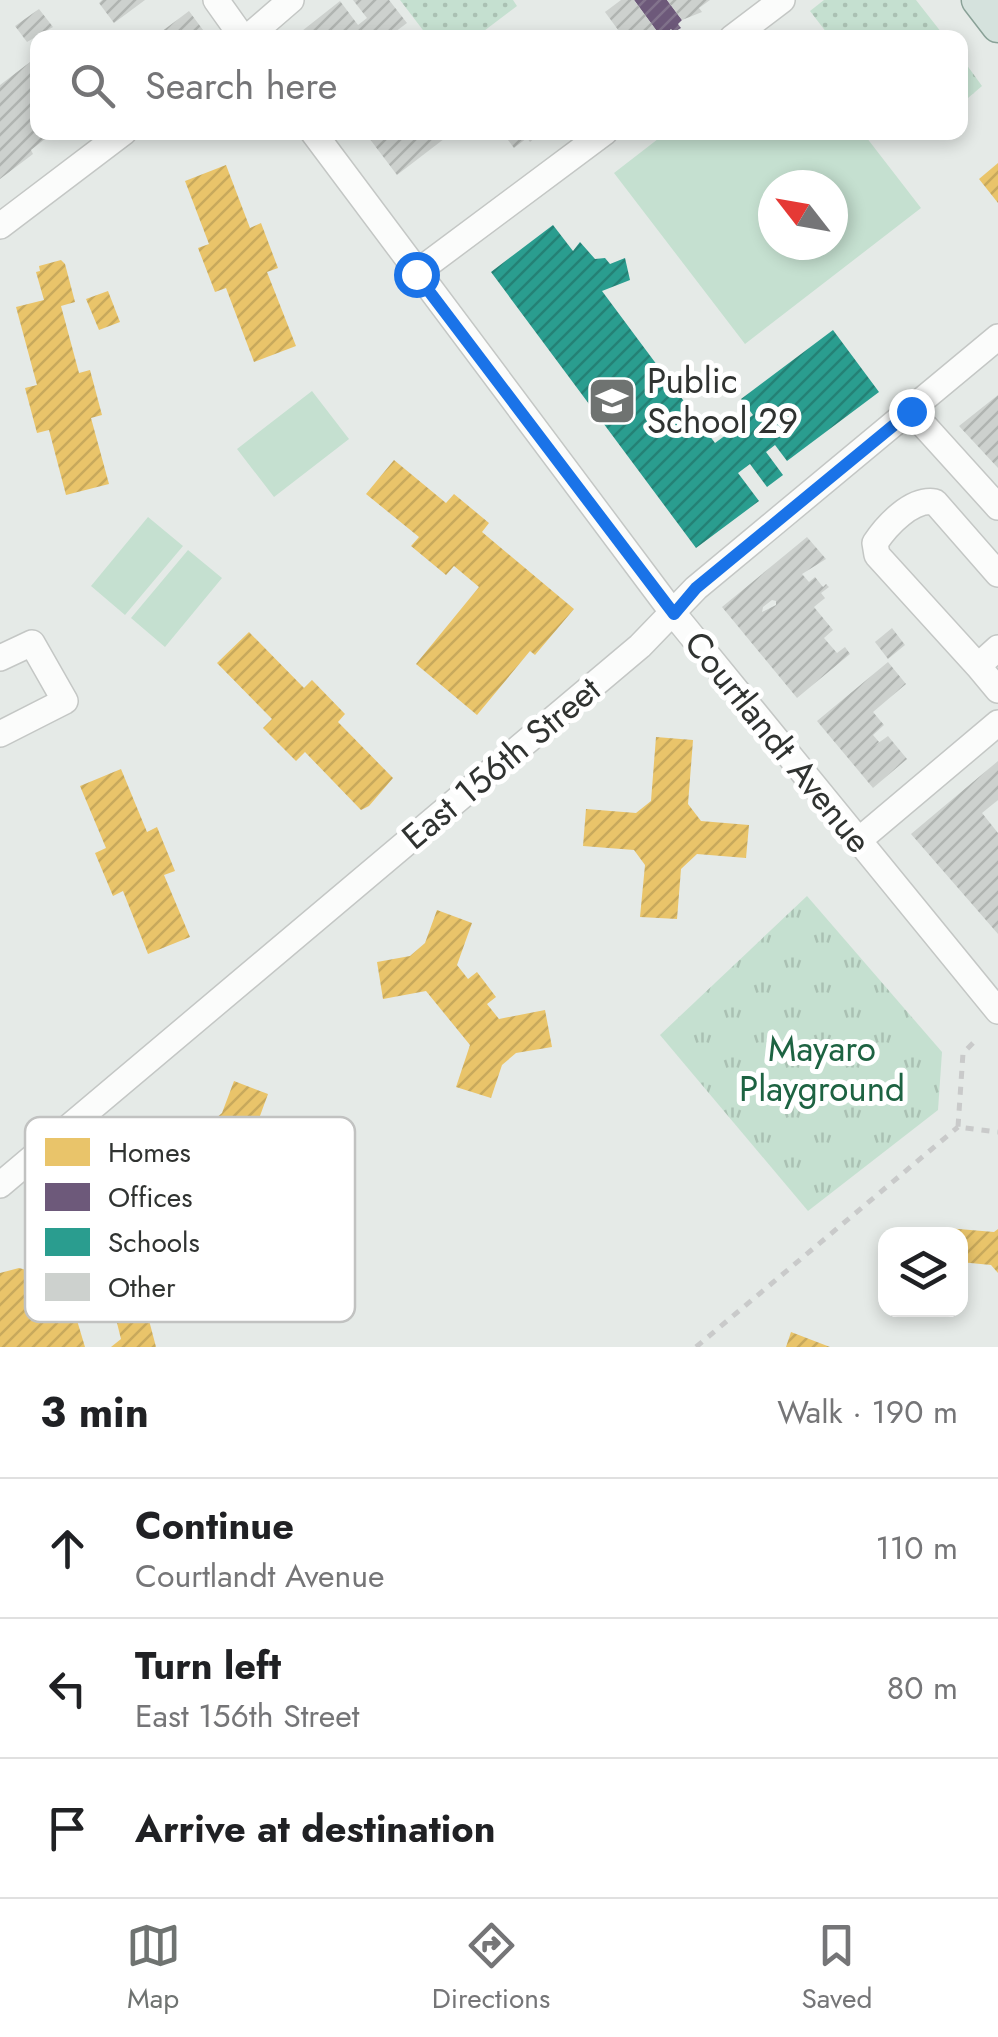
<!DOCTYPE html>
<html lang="en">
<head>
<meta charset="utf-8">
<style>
	:root { --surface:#fff; --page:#f2f2f2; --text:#202124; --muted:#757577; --line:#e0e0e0; --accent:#6f7371 }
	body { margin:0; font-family:Jost,sans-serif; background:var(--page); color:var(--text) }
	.controls { position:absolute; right:30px; bottom:30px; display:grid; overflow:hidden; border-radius:20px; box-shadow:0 5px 15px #0003 }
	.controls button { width:90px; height:90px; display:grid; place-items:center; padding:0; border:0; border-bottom:2px solid var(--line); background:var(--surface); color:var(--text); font:50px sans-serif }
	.compass { position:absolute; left:758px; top:170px; width:90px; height:90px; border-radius:50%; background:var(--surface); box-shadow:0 5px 15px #0003; rotate:301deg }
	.stop { position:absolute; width:30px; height:30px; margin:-22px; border:8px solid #1a73e8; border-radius:50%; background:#fff }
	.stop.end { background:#1a73e8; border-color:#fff; box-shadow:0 2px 10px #0008 }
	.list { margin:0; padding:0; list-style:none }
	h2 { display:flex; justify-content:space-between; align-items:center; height:130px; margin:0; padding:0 40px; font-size:42px }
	h2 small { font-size:32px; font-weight:400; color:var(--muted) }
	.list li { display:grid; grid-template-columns:65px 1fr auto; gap:30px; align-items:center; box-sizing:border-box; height:140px; padding:0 40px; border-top:2px solid var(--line) }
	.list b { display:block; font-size:38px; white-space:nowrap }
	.list p { margin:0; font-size:32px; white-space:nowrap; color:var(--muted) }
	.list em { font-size:32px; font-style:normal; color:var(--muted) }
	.icon { flex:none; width:55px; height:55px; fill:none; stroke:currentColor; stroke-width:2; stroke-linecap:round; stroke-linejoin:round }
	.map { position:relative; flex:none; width:998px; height:1347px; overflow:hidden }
	.search { position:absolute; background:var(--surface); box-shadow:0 5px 15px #0003; left:30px; right:30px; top:30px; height:110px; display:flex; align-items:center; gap:25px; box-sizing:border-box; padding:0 35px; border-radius:20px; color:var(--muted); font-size:38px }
	.sheet { height:550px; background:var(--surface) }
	nav { display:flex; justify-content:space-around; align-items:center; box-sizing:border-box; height:140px; border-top:2px solid var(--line); background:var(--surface); font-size:28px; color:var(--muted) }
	nav a { display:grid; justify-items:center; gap:5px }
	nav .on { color:var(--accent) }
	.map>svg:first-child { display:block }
</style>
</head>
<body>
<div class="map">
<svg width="998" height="1347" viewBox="0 0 998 1347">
	<defs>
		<pattern id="grass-tufts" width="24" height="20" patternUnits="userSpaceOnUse" patternTransform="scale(2.5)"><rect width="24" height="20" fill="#c5e0d0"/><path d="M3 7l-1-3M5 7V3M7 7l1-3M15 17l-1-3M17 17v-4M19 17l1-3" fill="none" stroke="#aac1b3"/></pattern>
		<pattern id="garden-dots" width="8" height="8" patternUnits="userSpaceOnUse" patternTransform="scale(2.5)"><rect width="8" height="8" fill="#c5e0d0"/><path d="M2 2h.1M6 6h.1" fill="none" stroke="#aac1b3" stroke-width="1.8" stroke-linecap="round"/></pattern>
		<pattern id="homes-hatch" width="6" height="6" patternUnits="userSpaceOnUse" patternTransform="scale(2.5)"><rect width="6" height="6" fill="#e9c46a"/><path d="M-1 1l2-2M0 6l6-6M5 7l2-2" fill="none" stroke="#c8a95c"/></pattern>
		<pattern id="offices-hatch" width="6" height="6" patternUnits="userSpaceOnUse" patternTransform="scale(2.5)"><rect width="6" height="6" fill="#6d597a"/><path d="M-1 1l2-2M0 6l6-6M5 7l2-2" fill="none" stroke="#82738c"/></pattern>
		<pattern id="schools-hatch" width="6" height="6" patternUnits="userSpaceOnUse" patternTransform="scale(2.5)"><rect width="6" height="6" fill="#2a9d8f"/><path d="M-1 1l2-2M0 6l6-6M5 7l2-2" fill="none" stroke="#248175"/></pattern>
		<pattern id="building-hatch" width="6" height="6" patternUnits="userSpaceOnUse" patternTransform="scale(2.5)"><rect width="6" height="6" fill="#cdd1ce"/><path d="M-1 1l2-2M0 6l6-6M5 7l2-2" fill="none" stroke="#b0b4b1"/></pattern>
	</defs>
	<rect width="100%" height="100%" fill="#e5eae7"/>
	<path fill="url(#grass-tufts)" d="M807,896L942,1052L938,1110L808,1211L660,1035Z"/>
	<path fill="url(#garden-dots)" d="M400,0H513L517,6L476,37L429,38Z
		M824,0H916L945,37H830L810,11Z
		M961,57L982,86L961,104H960Z"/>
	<path fill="#c5e0d0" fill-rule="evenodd" d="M667,132L863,133L921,208L745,344L614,173ZM833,185V245H773V185Z
		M312,391L349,439L274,497L237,449Z
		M148,517L183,546L125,615L91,586Z
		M188,550L222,578L165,647L131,618Z"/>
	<path fill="url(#homes-hatch)" d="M998,163V203L979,179Z
		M226,165L250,228L261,223L278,268L267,272L296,346L254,362L226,288L215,292L198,248L209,244L185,181Z
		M61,260L65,264L75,302L61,306L79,373L90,370L102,415L91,418L109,484L66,495L49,430L37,433L25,388L37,385L16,307L44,300L36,272L40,271L39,266Z
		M108,291L120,322L99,330L86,299Z
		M394,460L446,503L454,494L489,523L482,532L574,609L535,655L530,651L477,715L416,664L479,587L454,566L446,575L411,546L419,537L366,494Z
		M249,632L304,688L312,680L345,714L338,722L393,778L369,806L361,810L305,752L296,761L263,728L272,719L217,663Z
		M656,737L693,740L688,804L701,821L749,825L746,858L697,854L681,869L677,919L640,917L645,865L634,850L583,846L586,809L636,813L651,801Z
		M121,769L147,832L157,827L175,871L164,875L190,937L148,954L123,891L113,896L95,853L106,848L80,786Z
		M437,910L472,923L457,965L468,979L477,972L496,997L487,1004L499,1019L545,1010L552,1047L516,1053L502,1065L491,1098L456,1087L470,1045L426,991L383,999L377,962L410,956L425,943Z
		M234,1081L268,1094L253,1135L266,1150L274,1144L293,1167L286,1173L298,1188L342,1181L348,1216L313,1223L299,1236L288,1268L254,1256L268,1215L257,1200L247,1209L224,1180L233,1172L224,1161L180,1169L173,1132L207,1126L222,1113Z
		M947,1228L994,1232L998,1229V1273L991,1265L960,1262V1234H947Z
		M19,1268L41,1274L63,1295L76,1317L85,1347H0V1273Z
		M139,1282L156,1347H111L121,1339L112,1303Z
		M791,1332L830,1347H786Z"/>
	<path fill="url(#offices-hatch)" d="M634,0H667L682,20L678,24L681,28L674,32L671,29L661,37Z"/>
	<path fill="url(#schools-hatch)" d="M553,225L573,251L580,242L595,259L605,258L610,264L625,258L630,280L602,291L715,443L753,415L741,399L833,330L879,392L787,461L775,445L766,452L783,475L767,487L750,464L738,473L759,501L696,548L491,272Z"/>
	<path fill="url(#building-hatch)" fill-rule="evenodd" d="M102,0H145L114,23L99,3Z
		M353,0H389L407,23L387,38H293L340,1L358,25L367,18Z
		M621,0H634L662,38H624L605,12Z
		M667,0H710L699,8L702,12L682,20Z
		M39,9L53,27L27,42L15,26Z
		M189,11L206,34L201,38H153Z
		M38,56V132H54L31,150L33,154L0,179V85Z
		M369,132H453L397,175L366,134Z
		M502,132H535L537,136L530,142L527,138L514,148Z
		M998,395V468L959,426Z
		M807,537L826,559L802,574L809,582L815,577L823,587L826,584L829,587L821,593L825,598L814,607L833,630L824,638L837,653L845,647L850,654L797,698L722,607ZM772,600L776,601V605L762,612L763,607Z
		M892,628L905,645L888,659L875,642Z
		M888,662L906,684L873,712L884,725L873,735L879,742L873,747L888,736L907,759L873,788L817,721Z
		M998,761V800L982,813L998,833V934L911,834Z"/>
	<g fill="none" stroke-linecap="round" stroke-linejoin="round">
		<g stroke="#c4c7c5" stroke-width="28">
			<path id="minor" d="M216,0L243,38
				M247,38L291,0
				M732,38L782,0
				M313,132L673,613L998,1011
				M0,226L124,132
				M416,273L605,132
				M911,411L998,507
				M998,574L935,502C912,498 887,525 875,543L877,555L978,666L998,648
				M0,658L32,643L65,701L0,734
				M978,666L998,690
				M858,841L998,723
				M0,1185L640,646L696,588L998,337"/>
		</g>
		<g stroke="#89a197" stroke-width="35">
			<path id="major" d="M978,0L998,26"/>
		</g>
		<path stroke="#c9caca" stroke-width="5" stroke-dasharray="8 8" stroke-linecap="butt" d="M973,1043L963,1053L958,1127L998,1132
			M696,1347L958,1127"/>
		<use href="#minor" stroke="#fbfcfb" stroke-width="25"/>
		<use href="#major" stroke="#d5e2dd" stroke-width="32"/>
	</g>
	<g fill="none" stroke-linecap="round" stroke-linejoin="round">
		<path stroke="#1a73e8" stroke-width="12" d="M416,274L674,614L696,588L911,411"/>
	</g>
	<defs>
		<g id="school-square" transform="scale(2.5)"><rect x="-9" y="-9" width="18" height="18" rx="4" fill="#6f7371" stroke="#fff"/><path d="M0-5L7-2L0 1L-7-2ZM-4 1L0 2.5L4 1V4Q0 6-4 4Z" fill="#fff"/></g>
	</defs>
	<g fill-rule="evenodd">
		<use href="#school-square" x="612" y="401"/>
	</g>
	<g text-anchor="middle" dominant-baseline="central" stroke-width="10" stroke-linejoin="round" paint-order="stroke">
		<g font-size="35" fill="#303331" stroke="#fff" text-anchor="start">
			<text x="647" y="381">Public<tspan x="647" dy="40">School 29</tspan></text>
		</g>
		<g font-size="35" fill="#303331" stroke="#fff">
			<text transform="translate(778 742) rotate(51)">Courtlandt Avenue</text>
			<text transform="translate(501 763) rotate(-40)">East 156th Street</text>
		</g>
		<g font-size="35" fill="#1d6342" stroke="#fff">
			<text x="822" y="1049">Mayaro<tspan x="822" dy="40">Playground</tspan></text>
		</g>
	</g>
	<rect x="25" y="1117" width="330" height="205" rx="15" fill="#fff" stroke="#c1c2c1" stroke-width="2.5"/>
	<rect x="45" y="1138" width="45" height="28" fill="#e9c46a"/>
	<rect x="45" y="1183" width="45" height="28" fill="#6d597a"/>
	<rect x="45" y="1228" width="45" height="28" fill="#2a9d8f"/>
	<rect x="45" y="1273" width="45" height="28" fill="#cdd1ce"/>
	<g font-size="28" fill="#303331">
		<text x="108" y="1162">Homes</text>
		<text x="108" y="1207">Offices</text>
		<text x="108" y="1252">Schools</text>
		<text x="108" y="1297">Other</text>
	</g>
</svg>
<div class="controls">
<button><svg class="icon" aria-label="layers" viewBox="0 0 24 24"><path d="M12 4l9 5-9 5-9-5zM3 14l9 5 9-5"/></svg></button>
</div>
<svg class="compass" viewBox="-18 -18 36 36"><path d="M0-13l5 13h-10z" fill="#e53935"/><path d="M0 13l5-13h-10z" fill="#757577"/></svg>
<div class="stop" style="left:416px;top:274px"></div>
<div class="stop end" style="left:911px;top:411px"></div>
<div class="search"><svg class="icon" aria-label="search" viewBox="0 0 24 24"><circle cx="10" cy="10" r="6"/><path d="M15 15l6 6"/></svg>Search here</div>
</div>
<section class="sheet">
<h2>3 min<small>Walk · 190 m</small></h2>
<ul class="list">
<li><svg class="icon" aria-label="ahead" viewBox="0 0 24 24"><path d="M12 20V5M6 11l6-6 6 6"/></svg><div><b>Continue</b><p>Courtlandt Avenue</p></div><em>110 m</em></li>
<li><svg class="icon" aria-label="left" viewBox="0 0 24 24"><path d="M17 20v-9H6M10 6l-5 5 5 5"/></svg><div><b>Turn left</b><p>East 156th Street</p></div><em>80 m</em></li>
<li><svg class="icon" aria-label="arrive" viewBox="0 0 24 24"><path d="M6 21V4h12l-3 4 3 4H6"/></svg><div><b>Arrive at destination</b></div></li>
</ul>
</section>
<nav>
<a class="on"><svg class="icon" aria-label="map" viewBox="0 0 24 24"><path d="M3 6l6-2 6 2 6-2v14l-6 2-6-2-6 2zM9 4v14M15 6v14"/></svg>Map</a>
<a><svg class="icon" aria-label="directions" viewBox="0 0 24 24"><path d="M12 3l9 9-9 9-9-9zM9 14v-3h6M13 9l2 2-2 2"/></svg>Directions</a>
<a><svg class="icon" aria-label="saved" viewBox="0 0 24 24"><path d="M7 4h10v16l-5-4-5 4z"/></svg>Saved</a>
</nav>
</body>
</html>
